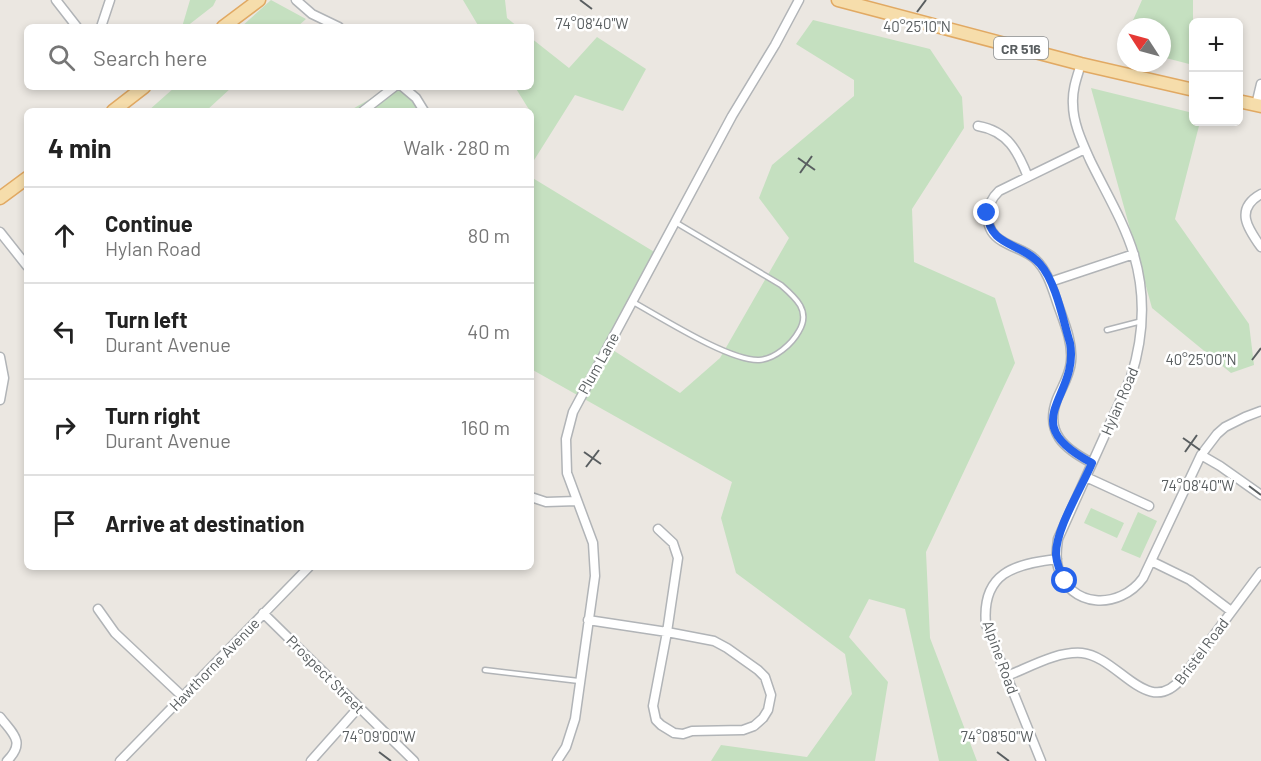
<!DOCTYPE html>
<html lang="en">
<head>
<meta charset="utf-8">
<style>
	:root { --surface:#fff; --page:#f2f2f2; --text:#222; --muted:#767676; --line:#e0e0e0 }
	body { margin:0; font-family:Barlow,sans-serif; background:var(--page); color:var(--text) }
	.controls { position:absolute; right:18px; top:18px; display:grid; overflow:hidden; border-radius:9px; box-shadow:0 3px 9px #0003 }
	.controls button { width:54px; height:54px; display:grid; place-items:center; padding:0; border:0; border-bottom:2px solid var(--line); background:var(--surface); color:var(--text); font:30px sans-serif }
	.compass { position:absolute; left:1117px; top:18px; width:54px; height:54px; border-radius:50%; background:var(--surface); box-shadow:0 3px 9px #0003; rotate:306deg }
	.stop { position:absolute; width:18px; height:18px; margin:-14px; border:4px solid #2563eb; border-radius:50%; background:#fff }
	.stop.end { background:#2563eb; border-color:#fff; box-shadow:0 2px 6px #0008 }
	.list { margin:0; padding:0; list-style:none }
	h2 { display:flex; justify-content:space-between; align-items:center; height:78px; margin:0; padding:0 24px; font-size:26px }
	h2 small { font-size:20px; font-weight:400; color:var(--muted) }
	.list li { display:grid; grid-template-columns:39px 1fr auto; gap:18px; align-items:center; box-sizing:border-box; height:96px; padding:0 24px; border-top:2px solid var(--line) }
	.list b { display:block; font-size:22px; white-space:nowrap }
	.list p { margin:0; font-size:20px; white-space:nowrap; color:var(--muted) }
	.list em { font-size:20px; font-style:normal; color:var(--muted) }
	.icon { flex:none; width:33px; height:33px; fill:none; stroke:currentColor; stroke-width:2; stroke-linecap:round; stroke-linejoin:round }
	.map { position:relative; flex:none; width:1261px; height:761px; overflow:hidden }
	.search { position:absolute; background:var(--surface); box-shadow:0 3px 9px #0003; left:24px; top:24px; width:510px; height:66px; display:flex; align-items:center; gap:15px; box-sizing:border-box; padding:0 21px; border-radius:9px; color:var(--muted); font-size:22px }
	.panel { position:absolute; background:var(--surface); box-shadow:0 3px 9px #0003; left:24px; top:108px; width:510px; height:462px; border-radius:9px }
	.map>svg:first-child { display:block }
</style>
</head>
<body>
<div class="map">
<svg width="1261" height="761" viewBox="0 0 1261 761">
	<rect width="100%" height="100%" fill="#ebe7e1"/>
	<path fill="#c5e0c0" d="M190,0H216L213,6L186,27H182Z
		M271,0L306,19L297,27H241Z
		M463,0H505L507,18L518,27H479Z
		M1142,0H1193V65L1162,57V27H1130Z
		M813,20L930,49L962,97L964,128L912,209L914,262L995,298L1015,363L926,552L930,638L977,761H939L905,609L869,599L849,637L888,682L875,761H711L721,745L807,757L852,694L845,654L736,573L721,518L732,482L531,369V177L656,253L605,345L680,393L720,358L789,238L759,198L772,165L854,96V80L796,44Z
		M597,37L646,69L623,111L575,95L531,165V121L533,116L515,87H531V38L569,68Z
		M175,87H232L206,111H148Z
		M391,87H396L417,98L420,111H349Z
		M1091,88L1193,113L1194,122H1200L1175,219L1249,324L1254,365L1231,373L1152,308Z
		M1091,508L1124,523L1117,538L1084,523Z
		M1138,512L1157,521L1140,558L1121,550Z"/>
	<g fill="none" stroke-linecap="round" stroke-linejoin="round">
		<g stroke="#b1b4b7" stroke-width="7">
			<path id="lane" d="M633,302C662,318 729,361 759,360C775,359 792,344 799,331C811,311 796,298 781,285L675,222
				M1107,330L1142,321
				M485,670L579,681"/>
		</g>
		<g stroke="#b1b4b7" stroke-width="11">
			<path id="street" d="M56,0L77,27
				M296,0L312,14L339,27
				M101,27L110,0
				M1081,64C1077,77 1072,90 1073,104C1073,123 1082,142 1090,160C1105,191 1124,222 1134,255C1146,296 1144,336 1131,377L1058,539C1057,548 1055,557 1058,567C1069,609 1120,610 1143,578L1201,455L1217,434L1225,427L1245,417L1261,411
				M403,87L416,98L424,111
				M1256,105L1261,84
				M363,111L394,87
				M978,126C1008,131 1018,152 1028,177
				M1085,149L999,191C984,205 983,230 1002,241C1013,248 1025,250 1035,259C1046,269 1051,284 1056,299C1062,318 1073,340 1071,361C1070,375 1062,387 1057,399C1044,433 1065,449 1092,463
				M1261,194C1234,209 1248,229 1261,247
				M0,232L27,266
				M1050,282L1134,254
				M0,357L4,378L0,400
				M1201,455L1220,466L1261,495
				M1086,477L1149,506
				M531,497L546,502L577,501
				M1151,561L1190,580L1231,611
				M98,609L115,633L182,696
				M263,613L414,761
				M588,620L667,632L678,558L673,543L658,529
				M667,632L714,641L727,648L758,670L765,677L771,695L768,710L763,718L754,726L743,730L692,731L683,734L674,733L661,725L656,720L653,706Z
				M1007,676C1030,667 1057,651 1082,653C1119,657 1148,720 1182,678L1261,572
				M0,717C13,734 26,742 7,761
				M120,761L309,567
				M311,761L359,707
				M557,761L566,747L575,719L595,576L593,543L567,473L566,439L573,412L732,116L775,45L799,0
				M1041,761L986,625C981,573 1014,564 1057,559"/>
		</g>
		<g stroke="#e1a963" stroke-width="15">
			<path id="primary" d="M838,0L1081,64L1194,90
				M223,27L259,0
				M1238,101L1261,106
				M113,111L144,87
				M0,198L27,178"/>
		</g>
		<use href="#lane" stroke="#fff" stroke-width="4"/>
		<use href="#street" stroke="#fff" stroke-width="8"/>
		<use href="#primary" stroke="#f6ddab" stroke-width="12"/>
	</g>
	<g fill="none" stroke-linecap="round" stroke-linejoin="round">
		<path stroke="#2563eb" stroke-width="8" d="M987,213C990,248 1021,242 1040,264C1056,282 1063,320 1070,343C1080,398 1013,421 1092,463C1082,487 1055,530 1056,555C1057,565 1060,572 1065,581"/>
	</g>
	<path fill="none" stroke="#595e60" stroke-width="2" d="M580,0L592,9M917,12L926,0M798,158L815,170M800,173L812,156M1252,360L1261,348M1183,438L1200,450M584,452L601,464M1185,452L1197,435M586,467L599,450M1249,486L1261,495M379,752L391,761M997,752L1009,761"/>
	<g text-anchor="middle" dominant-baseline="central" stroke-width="5" stroke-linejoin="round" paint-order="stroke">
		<rect fill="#fff" stroke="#8b8e90" stroke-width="1.5" x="994" y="37" width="54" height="22" rx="4.5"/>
		<g font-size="14" font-weight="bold" fill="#595e60">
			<text x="1021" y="48">CR 516</text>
		</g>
		<g font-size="15" fill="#595e60" stroke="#fff">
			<text transform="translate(598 363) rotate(-61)">Plum Lane</text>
			<text transform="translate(1119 401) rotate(-67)">Hylan Road</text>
			<text transform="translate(1201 651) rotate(-53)">Bristel Road</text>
			<text transform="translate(1001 657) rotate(70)">Alpine Road</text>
			<text transform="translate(214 664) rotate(-46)">Hawthorne Avenue</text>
			<text transform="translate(326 674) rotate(45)">Prospect Street</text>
		</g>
	</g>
	<g font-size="15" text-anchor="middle" fill="#595e60" stroke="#fff" stroke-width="5" stroke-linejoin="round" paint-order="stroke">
		<text x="592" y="29">74°08'40"W</text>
		<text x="917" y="32">40°25'10"N</text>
		<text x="1201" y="365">40°25'00"N</text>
		<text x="1198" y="491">74°08'40"W</text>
		<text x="379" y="742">74°09'00"W</text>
		<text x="997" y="742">74°08'50"W</text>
	</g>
</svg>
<div class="controls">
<button>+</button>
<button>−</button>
</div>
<svg class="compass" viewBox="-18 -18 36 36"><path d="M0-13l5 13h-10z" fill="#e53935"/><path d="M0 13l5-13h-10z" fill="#767676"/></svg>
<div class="stop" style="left:1065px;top:581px"></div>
<div class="stop end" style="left:987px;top:213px"></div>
<div class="search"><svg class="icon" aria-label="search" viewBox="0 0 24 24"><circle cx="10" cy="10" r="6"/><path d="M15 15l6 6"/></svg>Search here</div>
<section class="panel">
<h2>4 min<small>Walk · 280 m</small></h2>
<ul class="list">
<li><svg class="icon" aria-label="ahead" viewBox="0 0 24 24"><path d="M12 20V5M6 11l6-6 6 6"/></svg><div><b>Continue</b><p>Hylan Road</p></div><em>80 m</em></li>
<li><svg class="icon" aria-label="left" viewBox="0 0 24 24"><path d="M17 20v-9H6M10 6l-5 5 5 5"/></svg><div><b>Turn left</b><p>Durant Avenue</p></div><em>40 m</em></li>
<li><svg class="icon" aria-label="right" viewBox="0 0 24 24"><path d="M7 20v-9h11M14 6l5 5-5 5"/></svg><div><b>Turn right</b><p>Durant Avenue</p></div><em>160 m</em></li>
<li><svg class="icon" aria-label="arrive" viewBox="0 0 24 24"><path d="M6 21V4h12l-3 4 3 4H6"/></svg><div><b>Arrive at destination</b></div></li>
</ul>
</section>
</div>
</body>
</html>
